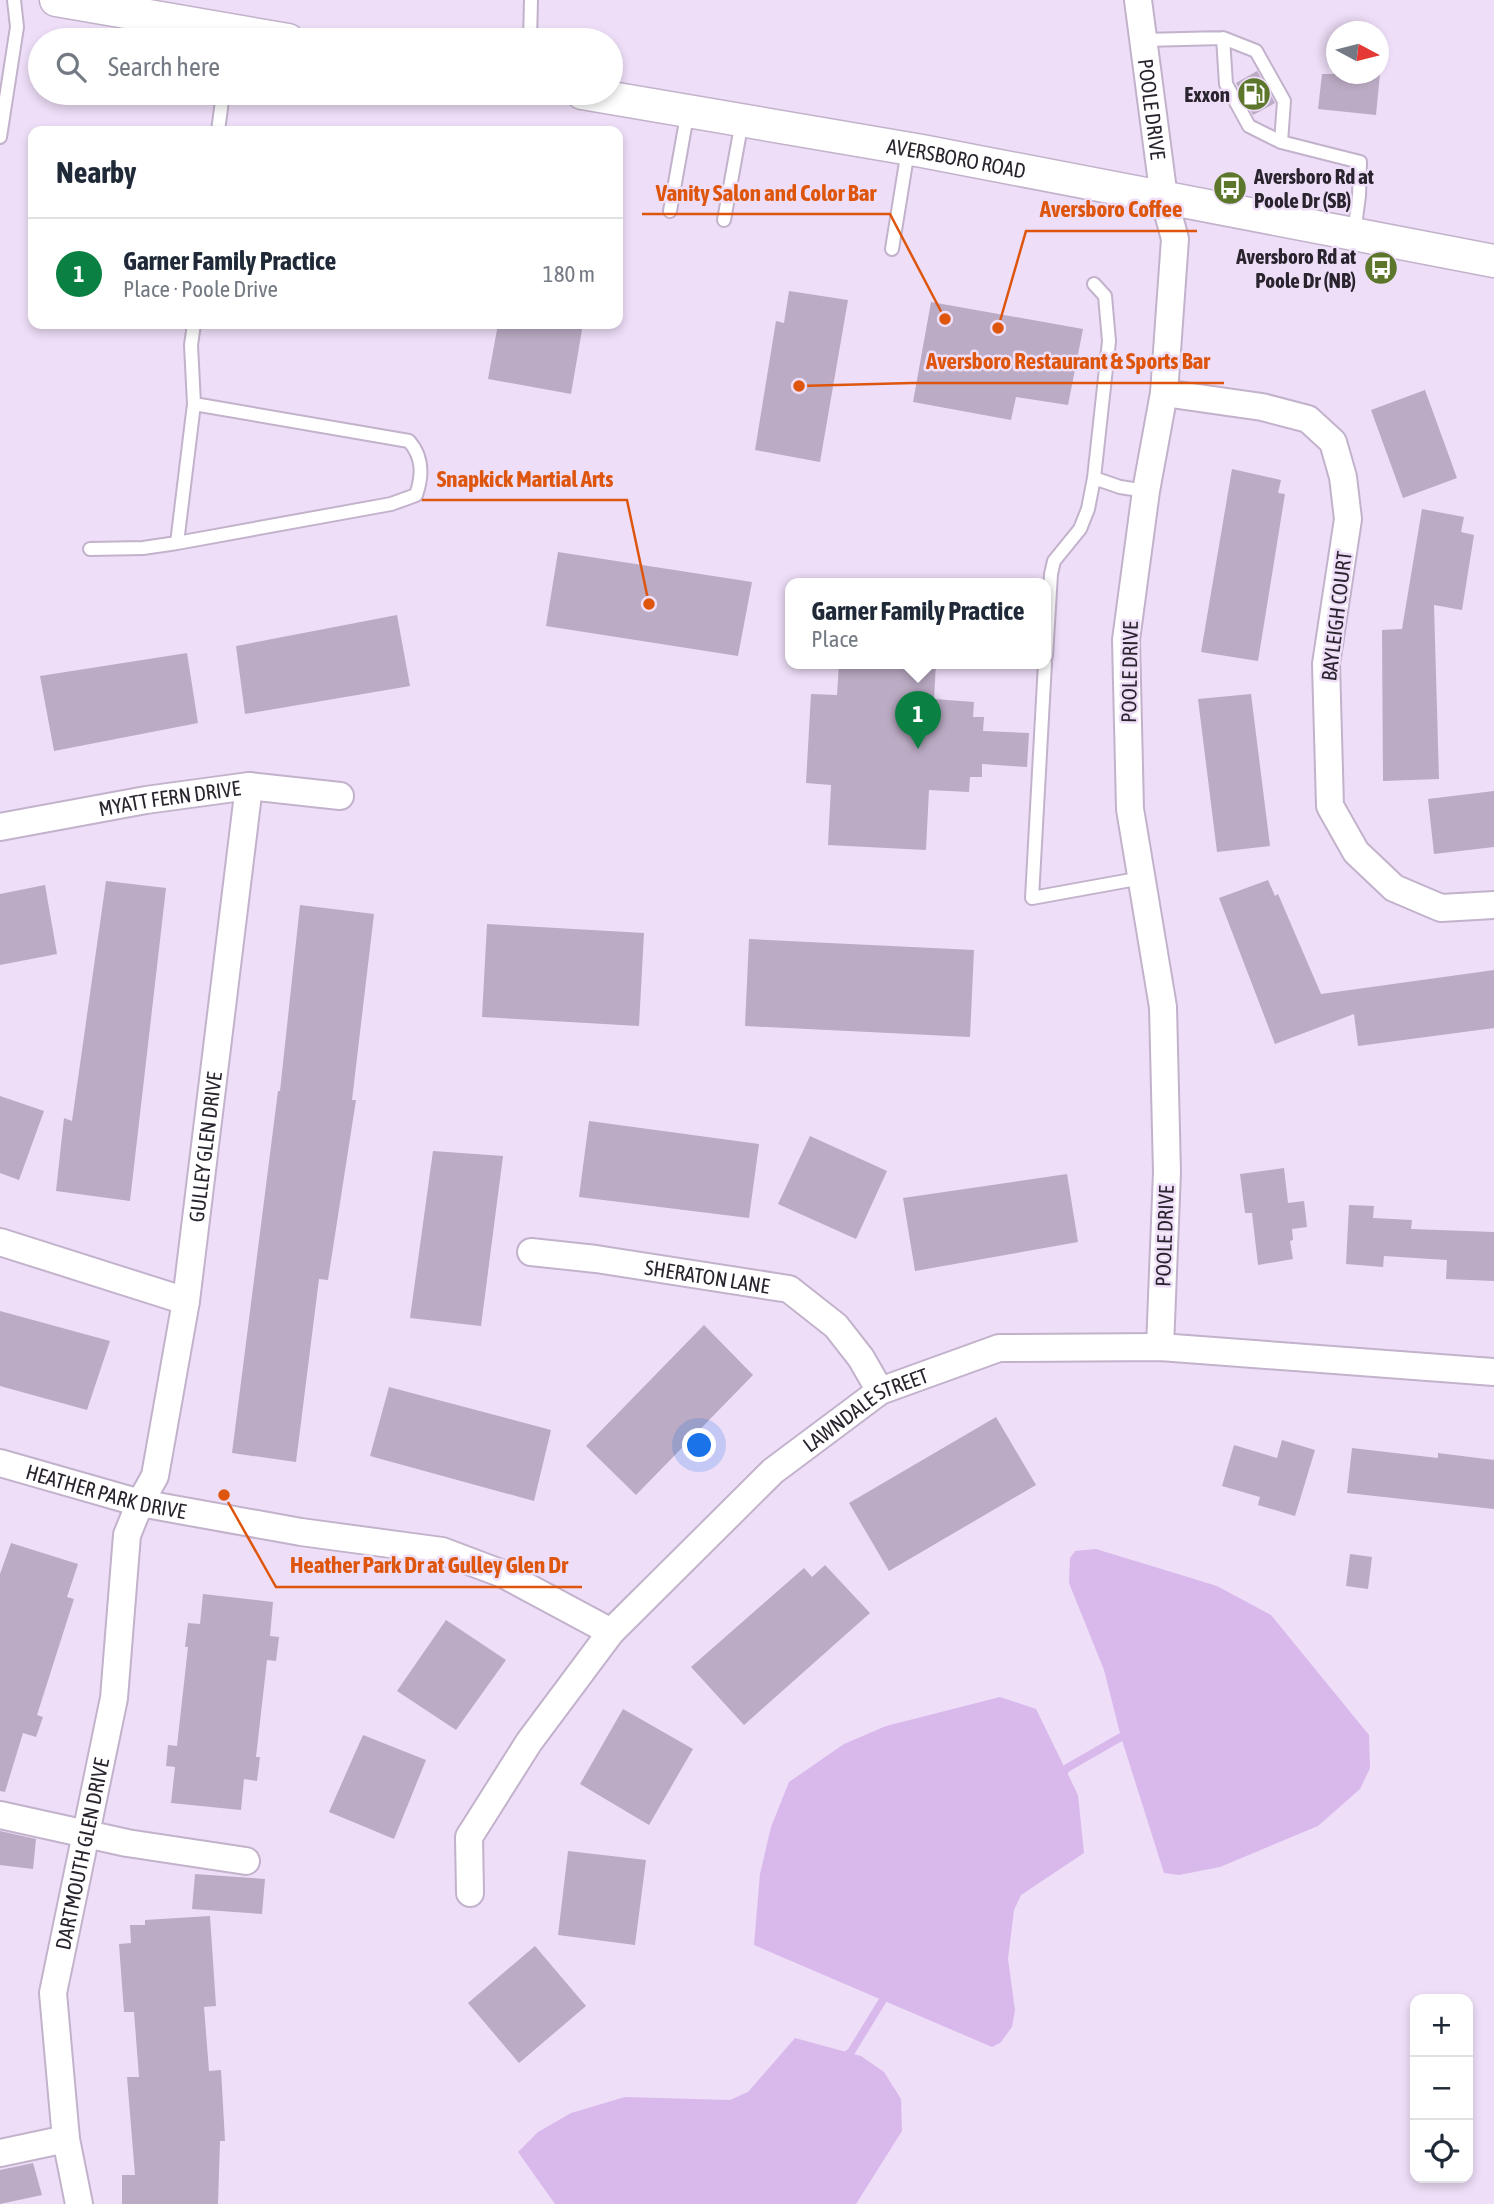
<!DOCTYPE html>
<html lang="en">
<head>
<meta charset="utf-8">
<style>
	:root { --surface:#fff; --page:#f2f2f3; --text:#1f2937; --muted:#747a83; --line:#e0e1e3; --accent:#0b8043 }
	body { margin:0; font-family:"Asap Condensed",sans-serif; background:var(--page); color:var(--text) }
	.controls { position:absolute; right:21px; bottom:21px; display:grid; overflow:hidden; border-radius:14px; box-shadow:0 4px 10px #0003 }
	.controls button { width:63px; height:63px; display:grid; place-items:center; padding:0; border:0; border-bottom:2px solid var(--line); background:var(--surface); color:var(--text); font:35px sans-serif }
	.compass { position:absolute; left:1326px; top:21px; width:63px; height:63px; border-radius:50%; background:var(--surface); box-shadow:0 4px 10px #0003; rotate:97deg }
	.you { position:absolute; left:700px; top:1446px; width:24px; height:24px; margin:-18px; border:5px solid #fff; border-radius:50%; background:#1a73e8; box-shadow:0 0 0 10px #1a73e833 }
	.badge { display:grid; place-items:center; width:46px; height:46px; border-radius:50%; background:var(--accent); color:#fff; font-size:23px; font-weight:700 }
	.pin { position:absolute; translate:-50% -58px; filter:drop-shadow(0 2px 4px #0008) }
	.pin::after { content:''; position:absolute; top:37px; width:24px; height:21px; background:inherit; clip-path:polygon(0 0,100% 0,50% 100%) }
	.popup { position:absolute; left:785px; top:578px; width:266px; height:91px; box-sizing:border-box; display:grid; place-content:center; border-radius:14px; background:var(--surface); filter:drop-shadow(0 2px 5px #0005); font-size:23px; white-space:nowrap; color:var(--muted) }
	.popup b { font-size:26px; color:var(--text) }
	.popup::after { content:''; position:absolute; left:50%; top:100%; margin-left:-14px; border:14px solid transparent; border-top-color:var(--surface) }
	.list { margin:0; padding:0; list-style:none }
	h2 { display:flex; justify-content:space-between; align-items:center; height:91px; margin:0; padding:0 28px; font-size:30px }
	h2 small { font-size:23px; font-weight:400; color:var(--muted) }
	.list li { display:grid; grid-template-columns:46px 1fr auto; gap:21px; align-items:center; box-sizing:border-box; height:112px; padding:0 28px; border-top:2px solid var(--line) }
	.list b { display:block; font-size:26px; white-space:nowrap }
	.list p { margin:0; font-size:23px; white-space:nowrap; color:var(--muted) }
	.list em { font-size:23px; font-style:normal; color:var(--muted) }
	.icon { flex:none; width:38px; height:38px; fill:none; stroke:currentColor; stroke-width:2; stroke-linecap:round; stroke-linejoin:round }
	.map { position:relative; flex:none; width:1494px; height:2204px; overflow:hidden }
	.search { position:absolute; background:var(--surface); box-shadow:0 4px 10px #0003; left:28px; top:28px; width:595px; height:77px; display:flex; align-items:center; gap:18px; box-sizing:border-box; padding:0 24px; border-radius:38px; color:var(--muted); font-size:26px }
	.panel { position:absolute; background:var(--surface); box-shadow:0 4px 10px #0003; left:28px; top:126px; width:595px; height:203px; border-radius:14px }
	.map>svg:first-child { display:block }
</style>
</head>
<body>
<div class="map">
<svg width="1494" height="2204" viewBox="0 0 1494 2204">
	<rect width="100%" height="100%" fill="#eedef8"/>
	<path fill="#d9b9ec" d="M1096,1549L1217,1586L1271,1615L1369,1735L1370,1768L1360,1789L1318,1826L1220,1867L1179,1875L1164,1873L1121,1737L1104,1670L1069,1583L1070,1558L1075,1551Z
		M1000,1697L1036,1709L1078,1795L1084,1853L1021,1895L1014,1910L1008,1959L1015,2010L1012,2027L1000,2043L992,2047L754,1945L760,1874L771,1827L789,1782L844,1744L886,1726Z
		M795,2038L861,2056L884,2072L901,2099L902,2131L856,2204H555L518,2152L538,2132L571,2113L625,2097L730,2100L748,2092Z"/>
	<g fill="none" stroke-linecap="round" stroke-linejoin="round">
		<path stroke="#d9b9ec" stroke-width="8" d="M1061,1775L1067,1768L1121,1737H1131
			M844,2057L851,2052L889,1990"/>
	</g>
	<path fill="#bbabc4" d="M1257,71L1275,103L1253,115L1236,83Z
		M1322,74H1380L1376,115L1318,109Z
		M789,291L848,300L820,462L755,450L776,321L784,323Z
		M931,302L1083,329L1068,405L1016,397L1011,420L913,402Z
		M498,324H583L571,394L488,379Z
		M1425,390L1457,478L1403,498L1371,410Z
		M1232,469L1281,480L1278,493L1285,494L1258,661L1201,652Z
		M1422,509L1464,517L1461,532L1474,535L1462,610L1434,605L1439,779L1383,781L1382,630L1402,629Z
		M558,552L752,582L738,656L546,626Z
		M397,615L410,686L245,714L236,646Z
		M187,653L198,723L54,751L40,676Z
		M839,663H936L934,699L974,702L973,717H984L983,731L1029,733L1027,767L982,764V777H970L969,792L929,790L926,850L828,845L831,785L806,783L811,694L837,695Z
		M1251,694L1270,846L1217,852L1198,699Z
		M1494,791V847L1434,854L1428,799Z
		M1268,880L1275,896L1278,894L1321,994L1494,970V1028L1358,1046L1354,1014L1275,1044L1219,898Z
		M106,881L166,888L130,1201L56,1191L64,1118L72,1121Z
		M45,885L57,954L0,965V894Z
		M300,905L374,914L352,1100H356L328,1280L319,1279L296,1462L232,1453L278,1091H280Z
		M487,924L644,933L639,1026L482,1017Z
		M749,939L974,950L970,1037L745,1026Z
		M0,1096L44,1111L19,1180L0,1173Z
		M589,1121L759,1144L749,1218L579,1197Z
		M810,1136L887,1171L856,1239L778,1204Z
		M433,1151L503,1156L481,1326L410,1318Z
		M1284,1168L1288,1203L1304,1201L1307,1227L1292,1229L1293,1240L1290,1241L1293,1259L1258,1265L1252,1213H1245L1240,1174Z
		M1067,1174L1078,1242L915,1271L903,1198Z
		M1349,1205L1374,1206L1373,1218L1412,1220L1411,1229L1494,1232V1281L1446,1279L1447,1260L1384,1256L1383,1267L1346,1264Z
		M0,1311L110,1341L87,1410L0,1386Z
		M704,1325L753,1375L636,1495L586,1446Z
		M389,1387L551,1430L534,1501L370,1456Z
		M996,1417L1036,1485L889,1571L849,1503Z
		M1282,1440L1315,1450L1295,1516L1258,1505L1260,1497L1222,1486L1234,1445L1277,1458Z
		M1352,1448L1438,1458V1453L1494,1460V1509L1347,1493Z
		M11,1543L78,1564L67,1597L74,1599L37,1715L43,1717L36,1737L23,1733L5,1792L0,1791V1574Z
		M1350,1554L1372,1557L1368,1589L1346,1586Z
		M825,1565L870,1613L744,1725L691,1667L804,1568L812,1577Z
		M203,1594L273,1602L270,1636L279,1637L276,1661L267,1660L256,1757H260L257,1781L244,1779L241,1810L171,1803L175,1767L166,1766L168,1745L177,1746L188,1647H185L188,1623L200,1624Z
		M446,1620L506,1660L456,1730L397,1691Z
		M623,1709L693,1749L649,1825L580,1784Z
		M363,1735L426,1760L394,1839L329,1812Z
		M0,1831L36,1839L33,1869L0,1865Z
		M568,1851L646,1860L635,1945L558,1935Z
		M195,1874L265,1879L262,1914L192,1909Z
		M210,1916L216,2006L204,2007L209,2071L221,2070L225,2141H220L218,2204H122V2175H135L127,2077H139L134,2012H124L119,1944L131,1943L130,1925H145V1920Z
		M535,1946L586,2006L519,2063L468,2003Z
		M33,2163L42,2195L0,2204V2170Z"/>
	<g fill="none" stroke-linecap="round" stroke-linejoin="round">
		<g stroke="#c2b2cb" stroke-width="16">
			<path id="service" d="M530,40L531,0
				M1144,40L1223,38
				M218,131L223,93
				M0,137L17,27L14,0
				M1281,142L1249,126L1226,84L1223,38L1256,51L1284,101L1281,142L1360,162L1359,196L1354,233
				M670,211L688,110
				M724,220L742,121
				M892,249L908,150
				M1094,284L1105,296L1109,341L1094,478L1120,487L1146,491
				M194,404L409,441C423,457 423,475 416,495L391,504L177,543L194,404L191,345L194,324
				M90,549L143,548L177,543
				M1046,656L1051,574L1054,561L1080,529L1088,509L1094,478
				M1045,663L1032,898L1142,878"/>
		</g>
		<g stroke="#c2b2cb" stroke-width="30">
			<g id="minor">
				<path id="s1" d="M1138,0L1164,198L1175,239L1164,393L1146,491L1126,640L1130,809L1163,1007L1167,1172L1160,1347"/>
				<path d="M1164,393L1262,407L1308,419L1333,442L1343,477L1348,519L1326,664L1330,806L1356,852L1394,888L1441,908L1494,905"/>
				<path id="s2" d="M0,827L146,800L249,786L340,796"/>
				<path d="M0,1242L186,1301"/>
				<path id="s3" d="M531,1252L596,1259L789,1289L836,1326L861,1358L880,1391"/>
				<path id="s4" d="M0,1463L140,1503L301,1532L442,1551L503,1574L611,1632"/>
				<path d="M0,1815L127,1843L246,1861"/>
				<path id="s5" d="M470,1893L469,1837L529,1742L611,1632L773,1471L880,1391L999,1348L1160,1347L1494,1372"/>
				<path d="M0,2153L66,2139"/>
				<path id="s6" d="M79,2204L66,2139L53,1993L114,1698L127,1535L140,1503L155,1476L186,1301L249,786"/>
			</g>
		</g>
		<g stroke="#c2b2cb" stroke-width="35">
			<g id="tertiary">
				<path d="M56,0L288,40"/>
				<path id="s7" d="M582,93L922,151L1494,261"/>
			</g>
		</g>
		<use href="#service" stroke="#fff" stroke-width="12"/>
		<use href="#minor" stroke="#fff" stroke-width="26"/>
		<use href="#tertiary" stroke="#fff" stroke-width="32"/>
	</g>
	<defs>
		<g id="fuel-disc" transform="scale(1.75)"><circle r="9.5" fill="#5c772b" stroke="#eedef8"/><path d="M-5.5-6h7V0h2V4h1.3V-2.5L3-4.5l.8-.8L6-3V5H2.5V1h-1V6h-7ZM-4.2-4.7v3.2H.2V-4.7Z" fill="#fff"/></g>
		<g id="bus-disc" transform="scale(1.75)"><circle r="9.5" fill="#5c772b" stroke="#eedef8"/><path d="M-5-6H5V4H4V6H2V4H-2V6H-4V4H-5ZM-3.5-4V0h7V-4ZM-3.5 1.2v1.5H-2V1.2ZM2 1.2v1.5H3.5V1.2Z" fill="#fff"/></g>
	</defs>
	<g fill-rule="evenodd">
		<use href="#fuel-disc" x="1254" y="94"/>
		<use href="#bus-disc" x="1230" y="188"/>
		<use href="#bus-disc" x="1381" y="268"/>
	</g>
	<g text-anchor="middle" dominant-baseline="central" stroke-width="5" stroke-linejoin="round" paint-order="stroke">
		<g font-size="21" font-weight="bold" fill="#2a242e" stroke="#eedef8" text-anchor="end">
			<text x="1230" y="94">Exxon</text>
			<text x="1254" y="176" text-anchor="start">Aversboro Rd at<tspan x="1254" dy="24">Poole Dr (SB)</tspan></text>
			<text x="1356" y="256">Aversboro Rd at<tspan x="1356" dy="24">Poole Dr (NB)</tspan></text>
		</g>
		<g font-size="21" fill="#2a242e" stroke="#eedef8">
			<text stroke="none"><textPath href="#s1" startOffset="110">POOLE DRIVE</textPath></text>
			<text stroke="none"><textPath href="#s7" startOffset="380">AVERSBORO ROAD</textPath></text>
			<text transform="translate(1336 616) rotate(-83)">BAYLEIGH COURT</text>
			<text transform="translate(1129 672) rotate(-89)">POOLE DRIVE</text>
			<text stroke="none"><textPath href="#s2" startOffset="172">MYATT FERN DRIVE</textPath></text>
			<text stroke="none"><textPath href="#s6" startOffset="1076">GULLEY GLEN DRIVE</textPath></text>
			<text transform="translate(1164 1236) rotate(-88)">POOLE DRIVE</text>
			<text stroke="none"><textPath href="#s3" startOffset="178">SHERATON LANE</textPath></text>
			<text stroke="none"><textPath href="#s5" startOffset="646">LAWNDALE STREET</textPath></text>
			<text stroke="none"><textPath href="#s4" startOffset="110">HEATHER PARK DRIVE</textPath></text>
			<text stroke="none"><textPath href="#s6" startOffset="355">DARTMOUTH GLEN DRIVE</textPath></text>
		</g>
	</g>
	<path fill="none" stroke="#de560e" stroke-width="2.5" d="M945 319L890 214H642M998 328L1026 231H1197M799 386L912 383H1224M649 604L627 500H422M224 1495L276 1587H582"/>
	<g fill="#de560e" stroke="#eedef8" stroke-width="2.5">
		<circle cx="945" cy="319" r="7"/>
		<circle cx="998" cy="328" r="7"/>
		<circle cx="799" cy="386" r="7"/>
		<circle cx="649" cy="604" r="7"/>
		<circle cx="224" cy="1495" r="7"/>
	</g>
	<g font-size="23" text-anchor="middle" font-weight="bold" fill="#de560e" stroke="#eedef8" stroke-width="5" stroke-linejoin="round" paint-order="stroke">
		<text x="766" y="201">Vanity Salon and Color Bar</text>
		<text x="1111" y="217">Aversboro Coffee</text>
		<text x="1068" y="369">Aversboro Restaurant &amp; Sports Bar</text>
		<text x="525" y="487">Snapkick Martial Arts</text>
		<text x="429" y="1573">Heather Park Dr at Gulley Glen Dr</text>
	</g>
</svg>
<div class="controls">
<button>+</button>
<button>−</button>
<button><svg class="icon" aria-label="locate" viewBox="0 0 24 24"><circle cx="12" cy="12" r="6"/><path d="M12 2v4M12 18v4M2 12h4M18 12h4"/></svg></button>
</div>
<svg class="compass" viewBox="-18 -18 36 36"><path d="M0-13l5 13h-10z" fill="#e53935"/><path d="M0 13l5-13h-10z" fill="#747a83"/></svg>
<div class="you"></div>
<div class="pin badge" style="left:918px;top:749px">1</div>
<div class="popup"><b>Garner Family Practice</b>Place</div>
<div class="search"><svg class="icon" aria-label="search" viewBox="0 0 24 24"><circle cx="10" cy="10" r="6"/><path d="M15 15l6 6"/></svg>Search here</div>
<section class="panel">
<h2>Nearby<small></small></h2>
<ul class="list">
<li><span class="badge">1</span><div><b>Garner Family Practice</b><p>Place · Poole Drive</p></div><em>180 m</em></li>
</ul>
</section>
</div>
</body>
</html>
